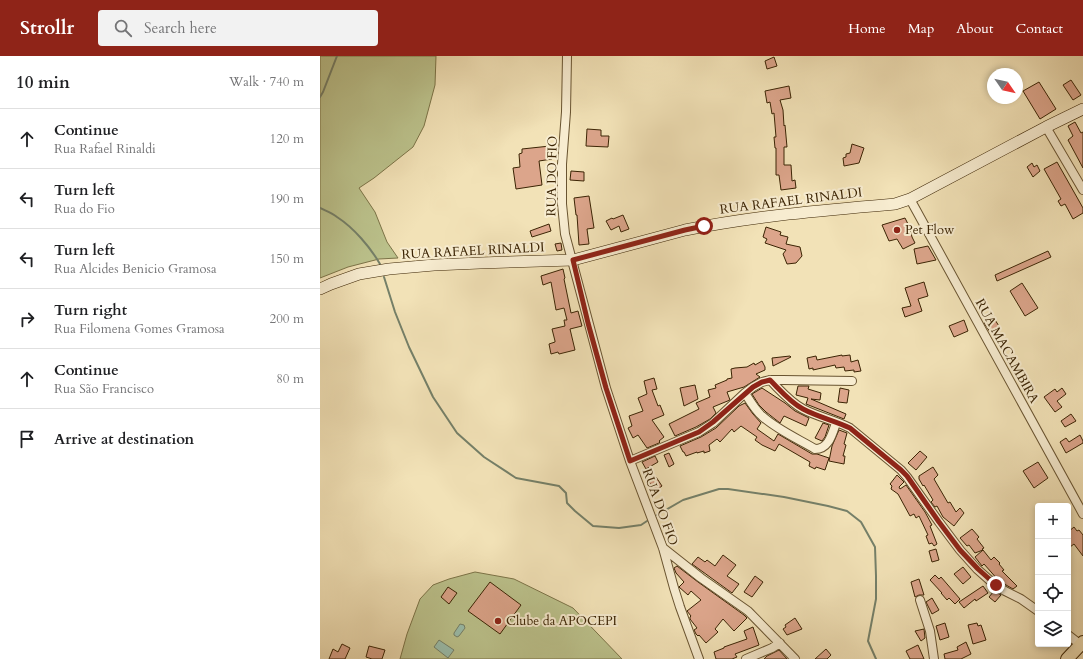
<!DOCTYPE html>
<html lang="en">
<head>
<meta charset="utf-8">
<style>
	:root { --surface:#fff; --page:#f2f2f2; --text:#202124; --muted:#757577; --line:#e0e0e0; --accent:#8f2418 }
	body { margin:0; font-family:Cardo,serif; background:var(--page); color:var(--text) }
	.controls { position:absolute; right:12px; bottom:12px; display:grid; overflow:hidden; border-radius:4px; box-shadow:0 2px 6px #0003 }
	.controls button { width:36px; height:36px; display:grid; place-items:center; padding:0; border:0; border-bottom:1px solid var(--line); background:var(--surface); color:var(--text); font:20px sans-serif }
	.compass { position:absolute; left:667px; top:12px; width:36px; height:36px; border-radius:50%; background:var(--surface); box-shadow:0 2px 6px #0003; rotate:124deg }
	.stop { position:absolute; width:12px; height:12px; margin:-9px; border:3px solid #8f2418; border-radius:50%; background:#fff }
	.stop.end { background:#8f2418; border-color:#fff; box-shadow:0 1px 4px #0008 }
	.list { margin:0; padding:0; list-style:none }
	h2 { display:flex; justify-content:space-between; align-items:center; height:52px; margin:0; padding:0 16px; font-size:17px }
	h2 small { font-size:13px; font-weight:400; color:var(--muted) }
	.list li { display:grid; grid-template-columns:26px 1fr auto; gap:12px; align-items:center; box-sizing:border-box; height:60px; padding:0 16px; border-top:1px solid var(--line) }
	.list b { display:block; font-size:15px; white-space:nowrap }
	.list p { margin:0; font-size:13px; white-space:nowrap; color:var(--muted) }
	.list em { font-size:13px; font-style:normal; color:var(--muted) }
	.icon { flex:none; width:22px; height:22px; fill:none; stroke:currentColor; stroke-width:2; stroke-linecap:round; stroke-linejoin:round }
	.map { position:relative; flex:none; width:763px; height:603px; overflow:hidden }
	header { display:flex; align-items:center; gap:24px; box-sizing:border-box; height:56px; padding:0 20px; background:var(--accent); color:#fff }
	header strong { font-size:19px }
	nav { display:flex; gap:22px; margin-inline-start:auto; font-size:14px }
	.search { width:280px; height:36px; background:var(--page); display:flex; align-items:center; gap:10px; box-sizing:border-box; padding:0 14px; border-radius:4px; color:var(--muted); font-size:15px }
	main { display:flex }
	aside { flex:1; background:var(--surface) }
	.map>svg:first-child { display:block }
</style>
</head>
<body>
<header>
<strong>Strollr</strong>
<div class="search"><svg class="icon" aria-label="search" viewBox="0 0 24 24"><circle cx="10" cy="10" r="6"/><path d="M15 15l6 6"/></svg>Search here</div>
<nav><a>Home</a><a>Map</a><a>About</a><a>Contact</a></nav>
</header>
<main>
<aside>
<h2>10 min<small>Walk · 740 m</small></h2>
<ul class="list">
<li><svg class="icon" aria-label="ahead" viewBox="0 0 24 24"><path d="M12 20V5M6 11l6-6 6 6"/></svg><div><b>Continue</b><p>Rua Rafael Rinaldi</p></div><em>120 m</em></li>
<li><svg class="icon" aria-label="left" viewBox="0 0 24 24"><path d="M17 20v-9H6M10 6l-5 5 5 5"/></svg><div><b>Turn left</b><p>Rua do Fio</p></div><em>190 m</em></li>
<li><svg class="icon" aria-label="left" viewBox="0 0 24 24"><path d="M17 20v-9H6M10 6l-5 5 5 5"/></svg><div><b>Turn left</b><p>Rua Alcides Benicio Gramosa</p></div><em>150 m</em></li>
<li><svg class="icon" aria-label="right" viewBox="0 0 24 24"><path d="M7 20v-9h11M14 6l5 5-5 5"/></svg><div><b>Turn right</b><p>Rua Filomena Gomes Gramosa</p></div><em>200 m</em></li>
<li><svg class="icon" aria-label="ahead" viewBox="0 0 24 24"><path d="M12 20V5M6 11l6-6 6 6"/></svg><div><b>Continue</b><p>Rua São Francisco</p></div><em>80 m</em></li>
<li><svg class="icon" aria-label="arrive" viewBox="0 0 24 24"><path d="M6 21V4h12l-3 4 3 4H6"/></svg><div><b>Arrive at destination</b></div></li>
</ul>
</aside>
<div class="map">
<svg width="763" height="603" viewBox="0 0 763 603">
	<rect width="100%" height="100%" fill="#f2e2b7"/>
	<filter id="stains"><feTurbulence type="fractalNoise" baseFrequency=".005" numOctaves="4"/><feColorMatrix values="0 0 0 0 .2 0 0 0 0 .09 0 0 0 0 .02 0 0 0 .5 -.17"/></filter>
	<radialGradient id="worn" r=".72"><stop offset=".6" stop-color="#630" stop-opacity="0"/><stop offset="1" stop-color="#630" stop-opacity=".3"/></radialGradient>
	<path fill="#bcc38d" stroke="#7c7448" d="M0,0H116L115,29L104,70L93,91L54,122L39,132L55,156L67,186L78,202L59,203L28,211L0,222Z
		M155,516L194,523L253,552L302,603H80L87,578L100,543L113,529L129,523Z"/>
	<path fill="#9bbeac" stroke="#758069" d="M140,568L144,569L145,572L139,580L137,581L134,579V577Z
		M119,584L134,594L128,602L114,591Z"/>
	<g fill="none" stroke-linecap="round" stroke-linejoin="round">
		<path stroke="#758069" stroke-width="2" d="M0,41L3,36L17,0
			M0,152C6,155 12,157 17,161C34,172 50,191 60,208
			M64,221L75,256L89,291L113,341L137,377L164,401L196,422L239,430L246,437L247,447L255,455L273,470L299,472L321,469L327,465
			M337,459L363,444L399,433H408L464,441L508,450L527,455L541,466L555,491L556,520V543L548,585L556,603"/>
	</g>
	<path fill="#dca58b" stroke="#3b2404" d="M454,1L457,10L447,13L445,5Z
		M751,24L761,39L753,44L743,29Z
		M719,26L736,53L720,63L703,35Z
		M469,30L471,42L460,44L463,54L464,70L465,69L467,91H464V109H471L472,125L475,124L476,132L461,134L459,119H456V92H455L454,81H456L454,57L452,58L450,46L447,47L445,35Z
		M755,66L761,77L763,76V112L748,84L753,80L748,70Z
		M267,73L281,74V80H289L288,91L266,90Z
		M532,88L544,92L539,107L524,110L523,102L526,101V98L530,97Z
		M230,90L232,103L219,105L222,129L196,133L193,112L200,111L199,98L202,97V93Z
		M737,106L763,152V157L753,163L745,148L741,150L738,145L741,143L724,113Z
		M712,107L714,111L717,109L720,115L713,121L707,111Z
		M251,115L264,116V125L250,124Z
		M269,140L274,172L267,173L269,188L259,189L257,159H256L254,142Z
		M303,159L309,173L301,176L299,170L291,174L286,165L292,162L293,163Z
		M585,162L589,170L592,181L595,187L583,193L577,183L569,185L562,169Z
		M229,168L231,175L212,181L210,175Z
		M446,171L461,176L460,179L468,181L466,188L480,191L482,200L476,207L467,208L463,198L466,194L445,187L447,183L443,181Z
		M241,187L242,194L237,195L235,188Z
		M608,190L616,204L597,208L594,193Z
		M728,195L731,201L677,225L675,219Z
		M243,213L245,222L244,223L251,257L258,255L262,270L250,273L255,294L239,298L238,296L231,298L229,288L235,286V285L232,273L245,270L244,264H247L244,252L236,254L231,226L223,229L221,220Z
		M604,226L608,240L598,243L602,255L585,261L582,252L591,250L585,232Z
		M702,227L718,252L705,260L690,235Z
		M673,261L679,270L670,276L664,267Z
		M644,264L648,275L634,281L629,270Z
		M522,299V300L530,299L531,306L538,304L541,315L534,316V314L525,315L524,311L516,312L515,309L493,314V312L489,313L487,302L496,300L497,304Z
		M470,300L471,301L453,310L452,302Z
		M442,305L445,311V314L436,318L440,321L424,331L407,336L410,344L393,351L396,357L390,363L376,371L355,380L349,368L379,353L376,347L390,341L388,334L396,332L395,329L407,324V323L412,322L411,313L415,312L427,311L434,307L435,309Z
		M334,322L337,333L332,334L338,350L340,349L344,359L332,364L344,381L339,385L340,386L339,387L327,392L318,379L313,382L308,372L312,370L309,360L323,355L318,342L327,338L324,325Z
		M375,329L378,343L364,350L360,332Z
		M478,330H489L488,333L501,337L500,344L491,343L526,358L524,363L486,348L488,342L476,339Z
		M442,332L465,347L475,355L489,362L486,370L464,360L460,367L446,356L439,349L432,338Z
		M520,332L529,334L527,347L518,346Z
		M742,332L746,338L737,345L742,351L735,356L724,341L735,333L737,336Z
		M425,347L433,358L441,367L437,373L454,385L458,378L492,398H497L509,402L505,414L496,411L495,413L489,410L490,406L459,388L455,395L442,389L435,384L437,381L421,370L414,376L412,373L400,386L397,383L389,389L390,395L384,397V395L377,397V396L366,400L364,396H363L360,390L381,381L396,372L419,350Z
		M751,358L756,365L745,371L741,365Z
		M503,367L509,369L505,381L502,385L495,382Z
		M519,374L527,377L524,388L526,389L523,400H525L524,408L509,405L512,390Z
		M760,379L763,385V387L746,397L740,386L746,382L749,386Z
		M600,395L607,401L596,414L588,407Z
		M349,397L354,408L349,411L344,399Z
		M335,400L338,406L326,413L322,406Z
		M718,406L728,422L714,432L703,415Z
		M613,411L618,419L614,423L628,447L630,446L636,456L640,452L644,457L634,470L623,461L617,450L615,451L611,446L613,444L604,429L603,430L599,423V420Z
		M577,419L584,426L579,431L580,433L586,429L605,456L612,469L610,470L617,488L614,490L612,487L609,488L606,480L608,479L599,460L596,462L594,458L590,460L578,438L571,433L572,430L570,428Z
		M336,421L342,430L335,435L329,426Z
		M754,471L757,475L759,474L763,479V500L754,488L750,491L748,488V476Z
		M652,473L659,481L657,483L664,492L662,493L663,494L655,497L649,489L647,490L640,482Z
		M616,493L619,504L612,506L609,495Z
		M663,494L671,504L674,501L680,507L679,508L684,514L682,515L697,530L693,533L679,525L664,508L662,510L655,501Z
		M403,499L416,509L407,520L419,528L412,537L372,508L378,501L385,506L387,504L395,510Z
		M357,510L378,526L424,559L427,562L414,575L403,563L395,573L398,576L386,587L379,579L378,580L376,578L374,574L377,572L370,563V561L371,560L367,555L381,544L371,535L368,539L359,531L364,526L356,517L354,512Z
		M643,511L651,521L643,528L634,518Z
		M615,519L619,523L621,521L640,543L635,548L629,542L627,544L621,537H622L610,524Z
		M435,520L443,526L432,541L424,536Z
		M599,523L604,539H599L595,541L591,526Z
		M170,526L201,549L180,578L148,555Z
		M663,530L668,537L656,545L655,543L644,552L639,546Z
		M128,531L137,537L129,548L121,541Z
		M674,535L681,539L675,546L669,541Z
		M612,542L619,554L612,558L606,546Z
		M475,562L482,573L467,579L463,573L466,571L465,569Z
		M625,567L629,581L620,584L616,570Z
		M657,567L658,570L661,569L666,584L653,588L648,569Z
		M433,571L439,589L415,598L417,601L412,603H396L394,596L404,592V591L427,583L424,575Z
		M604,573L605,582L601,585L595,575Z
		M646,586L651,598L641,603H625L624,598L638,594L637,591Z
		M22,588L30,592L25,603H9L13,593L18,596Z
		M598,589L604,603H590L586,595Z
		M49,590L65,594L62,603H52L46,601Z
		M506,593L511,599L507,603H495Z
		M459,594L467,603H444L447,600Z"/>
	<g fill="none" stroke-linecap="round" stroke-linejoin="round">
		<g stroke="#695431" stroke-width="10">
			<path id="street" d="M247,0L246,56L242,108V148L245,178L286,332L310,405L343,492L354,532L360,551L379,603
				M726,71L763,134
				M590,143L763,458
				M450,324C461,335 470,346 483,353C498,361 515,364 530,372L581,414L587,421L619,466L640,494L657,513L675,529L685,535L701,543L718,555
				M425,337C430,345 435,354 442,360C456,373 478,383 495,393C509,393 512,378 516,367
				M310,405L379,376L393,367L425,337L433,331L442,326L450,324H463L532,325
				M343,492L381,522L428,555L475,603
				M600,544L610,575L614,603
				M748,579L761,589
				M426,603L452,592L460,587"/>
		</g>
		<g stroke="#3b2404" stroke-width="12">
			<path id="secondary" d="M0,233L11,228L39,218L69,213L114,209L160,207L253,204L365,174C434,160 505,154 575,148L590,143L726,71L763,53"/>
		</g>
		<g stroke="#3b2404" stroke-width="14">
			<path id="primary" d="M747,603L763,586"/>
		</g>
		<use href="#street" stroke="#f7ecd0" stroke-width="8"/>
		<use href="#secondary" stroke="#f7ecd0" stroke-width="11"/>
		<use href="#primary" stroke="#f2e2b7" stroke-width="12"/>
	</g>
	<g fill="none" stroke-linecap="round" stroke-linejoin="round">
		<path stroke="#8f2418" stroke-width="5" d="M384,170L365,174L253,204L268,267L286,332L310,405L379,376L393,366L433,331L442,326L450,324C461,335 470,346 483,353C498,361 515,365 530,372L581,414L587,420L619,466L640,494L658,513L676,529"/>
	</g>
	<g fill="#8f2418" stroke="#f7ecd0" stroke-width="1.5">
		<circle cx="577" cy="174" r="4"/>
		<circle cx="178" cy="565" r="4"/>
	</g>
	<g text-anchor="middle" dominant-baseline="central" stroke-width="4" stroke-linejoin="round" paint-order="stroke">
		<g font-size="13" fill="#3b2404" stroke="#f7ecd0">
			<text transform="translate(232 120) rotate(-89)">RUA DO FIO</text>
			<text transform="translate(471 145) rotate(-7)">RUA RAFAEL RINALDI</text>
			<text transform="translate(153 195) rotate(-3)">RUA RAFAEL RINALDI</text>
			<text transform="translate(687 295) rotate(61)">RUA MACAMBIRA</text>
			<text transform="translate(340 451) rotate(70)">RUA DO FIO</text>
		</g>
		<g font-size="13" fill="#3b2404" stroke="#f7ecd0" text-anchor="start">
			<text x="585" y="174">Pet Flow</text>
			<text x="186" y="565">Clube da APOCEPI</text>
		</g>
	</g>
	<rect width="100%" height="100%" filter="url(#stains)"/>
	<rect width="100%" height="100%" fill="url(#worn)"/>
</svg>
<div class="controls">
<button>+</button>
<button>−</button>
<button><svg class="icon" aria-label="locate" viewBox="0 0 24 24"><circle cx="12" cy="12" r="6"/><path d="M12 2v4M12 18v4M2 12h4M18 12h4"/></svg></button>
<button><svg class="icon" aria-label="layers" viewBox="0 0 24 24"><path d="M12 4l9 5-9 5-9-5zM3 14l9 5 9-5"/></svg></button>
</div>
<svg class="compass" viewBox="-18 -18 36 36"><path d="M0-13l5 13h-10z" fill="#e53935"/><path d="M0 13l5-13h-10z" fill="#757577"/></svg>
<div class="stop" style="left:384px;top:170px"></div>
<div class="stop end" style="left:676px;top:529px"></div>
</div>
</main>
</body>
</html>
